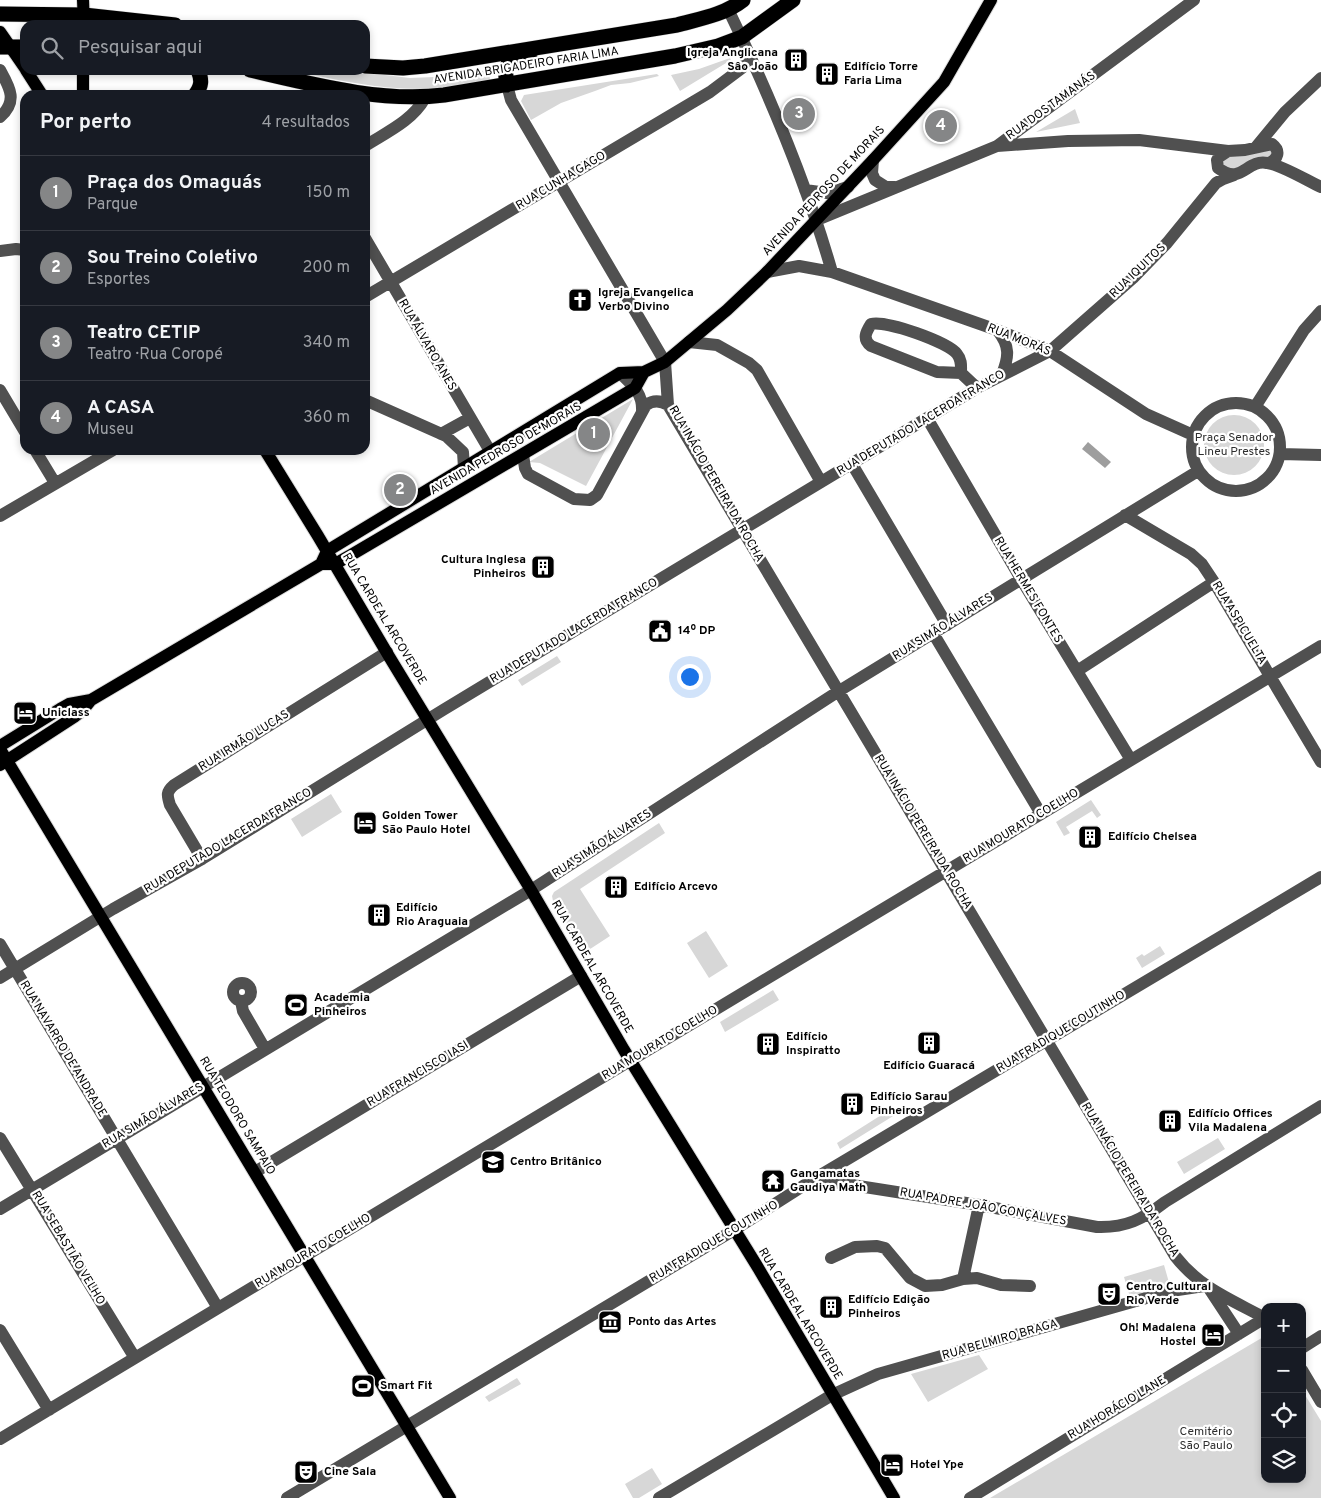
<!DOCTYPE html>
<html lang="pt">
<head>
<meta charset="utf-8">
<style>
	:root { --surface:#171b24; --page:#20242c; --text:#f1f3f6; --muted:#9ea1a6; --line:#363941; --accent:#858687 }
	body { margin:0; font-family:Overpass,sans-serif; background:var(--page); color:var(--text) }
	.controls { position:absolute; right:15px; bottom:15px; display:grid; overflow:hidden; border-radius:10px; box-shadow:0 2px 8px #0003 }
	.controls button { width:45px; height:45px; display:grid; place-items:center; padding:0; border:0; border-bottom:1px solid var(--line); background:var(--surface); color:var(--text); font:25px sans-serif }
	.you { position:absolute; left:689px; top:676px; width:18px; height:18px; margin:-12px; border:4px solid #fff; border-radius:50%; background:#1a73e8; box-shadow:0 0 0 8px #1a73e833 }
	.badge { display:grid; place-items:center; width:32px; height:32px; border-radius:50%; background:var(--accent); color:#fff; font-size:16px; font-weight:700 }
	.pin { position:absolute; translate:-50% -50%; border:2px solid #fff; box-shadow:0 1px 5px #0006 }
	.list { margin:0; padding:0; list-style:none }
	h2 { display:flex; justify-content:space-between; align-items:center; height:65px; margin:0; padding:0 20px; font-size:21px }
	h2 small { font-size:16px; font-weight:400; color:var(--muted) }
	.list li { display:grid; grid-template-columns:32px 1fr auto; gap:15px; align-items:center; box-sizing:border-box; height:75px; padding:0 20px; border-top:1px solid var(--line) }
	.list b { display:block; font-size:19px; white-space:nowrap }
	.list p { margin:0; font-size:16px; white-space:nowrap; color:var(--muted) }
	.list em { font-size:16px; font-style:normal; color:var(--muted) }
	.icon { flex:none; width:28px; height:28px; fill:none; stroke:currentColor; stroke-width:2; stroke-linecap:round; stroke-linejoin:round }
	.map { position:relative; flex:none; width:1321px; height:1498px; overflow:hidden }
	.search { position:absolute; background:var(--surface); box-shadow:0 2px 8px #0003; left:20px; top:20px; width:350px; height:55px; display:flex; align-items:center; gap:12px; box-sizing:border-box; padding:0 18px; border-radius:15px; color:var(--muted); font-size:19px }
	.panel { position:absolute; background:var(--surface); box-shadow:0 2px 8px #0003; left:20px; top:90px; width:350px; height:365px; border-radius:15px }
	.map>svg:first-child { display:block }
</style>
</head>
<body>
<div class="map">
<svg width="1321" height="1498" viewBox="0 0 1321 1498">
	<rect width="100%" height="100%" fill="#fff"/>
	<path fill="#d7d7d7" d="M730,58L731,60L680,91L671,75L699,69Z
		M292,70H343L410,78L434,77L489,70L490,81C467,84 444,89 421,89C378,89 335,80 292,70Z
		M657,74L659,76L630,83L611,85L595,91L561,103L531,120L521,101L524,95Z
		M1075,109L1080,123L1036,132Z
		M1272,147V156L1248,162L1236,169H1224L1223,160L1227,157Z
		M633,399L586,486L540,463L529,462Z
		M1204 445a30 30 0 1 1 60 0a30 30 0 1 1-60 0Z
		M557,656L561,662L522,686L518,680Z
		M331,794L342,812L302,837L291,819Z
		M1091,800L1101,815L1097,818L1092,811L1066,827L1070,833L1064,836L1056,822Z
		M659,823L665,833L580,889L610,936L584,953L553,901L552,896L554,892Z
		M706,931L728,966L709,978L687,943Z
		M1160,946L1165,954L1142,968L1136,958L1142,954L1144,956Z
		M773,990L779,1000L725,1032L720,1022Z
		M894,1107L898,1113L840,1149L837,1143Z
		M1218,1138L1225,1149L1184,1174L1177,1162Z
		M1164,1265L1170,1286L1130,1297L1124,1277Z
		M1265,1336V1479H1302V1390L1321,1421V1498H990Z
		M979,1355L988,1369L928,1402L911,1374Z
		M517,1378L521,1384L489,1402L485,1397Z
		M652,1468L662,1484L639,1498H633L625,1484Z"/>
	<path fill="#9e9e9e" d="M1088,442L1111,462L1105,468L1082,449Z"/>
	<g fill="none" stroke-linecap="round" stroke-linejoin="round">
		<g stroke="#dbdbdb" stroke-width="14">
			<path id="major" d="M83,0L84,25
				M0,32L25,68
				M26,70L42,95
				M83,95V70
				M265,450L318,536L390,658L531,890L624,1050L757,1266L894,1498
				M321,564L327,551L620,373L644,372L665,362L727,310L767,272L873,160L944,82L991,0
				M0,746L60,709L69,704L91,700L316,567L321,564H335L351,555L635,388L644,372
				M0,749L450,1498
				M0,765L74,717L83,710L91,700"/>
		</g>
		<g stroke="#dbdbdb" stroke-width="16">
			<path id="highway" d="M0,14L84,15L175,25
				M0,47H25
				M365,66L403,68L425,66L677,25C699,19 724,15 743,0
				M250,70C311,84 381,103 444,95L675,56L718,46L742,37L793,0
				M507,85C503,62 508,60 530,57
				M195,95C202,86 202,80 198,70"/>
		</g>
		<path stroke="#505050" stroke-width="12" d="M728,9C769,94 806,181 832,272
			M0,70C10,88 18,101 0,117
			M507,85L511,100L665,362L668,405L1175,1256C1200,1288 1230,1299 1265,1318
			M365,146C387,132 412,121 425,98
			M997,146L1068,141L1139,140L1228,151
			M1256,147L1285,112L1321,78
			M873,160L872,173L875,180L886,187H895
			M1269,163C1278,159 1281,151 1272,144L1245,150L1228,151L1219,157L1217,160L1218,168C1242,186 1246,159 1267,163C1280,164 1308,181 1321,187
			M805,190L827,193L848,187
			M817,220L997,146L1194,0
			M365,238L490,451
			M0,251L16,249L25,250
			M767,272L799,266L832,272L997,330L1050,351L1146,414L1193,435
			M365,297L710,92L742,68L751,56
			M998,331C1010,346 1009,357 1002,374
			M689,342L717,345L749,363L757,370L821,482
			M620,373C632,385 643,393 642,411
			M961,373C961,366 962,360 957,354C948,342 886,320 871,324C866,332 862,339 871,346L937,372L961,373L977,388
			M0,390L25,432
			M365,400L446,436L463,452L464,468
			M1192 447a44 44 0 1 1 88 0a44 44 0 1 1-88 0Z
			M1255,407L1304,330L1321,311
			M927,418L1021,579L1131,760
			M441,434L470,418
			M35,450L55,483
			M1280,454L1321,455
			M523,455L525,468L528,474L574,499L590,500L597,495L646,405C653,400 660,400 668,405
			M852,464L947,625
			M1125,515L1191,554L1202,564L1214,582L1321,762
			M0,516L113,450
			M933,633L1041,814
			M1077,671L1214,582
			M202,859L170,805C167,795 166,792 174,785L387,652
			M0,944L218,1308
			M0,978L113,909L202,859L443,710L977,388L1050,351L1133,278L1167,243L1216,183L1223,179L1234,175
			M233 992a9 9 0 1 1 18 0a9 9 0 1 1-18 0Z
			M241,1001L243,1011L265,1049
			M0,1138L135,1358
			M255,1172L581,976
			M814,1179L979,1205L1097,1227C1126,1228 1143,1219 1165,1202L1321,1106
			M0,1209L531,890L839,691L1198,471
			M831,1258L855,1247L877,1246L885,1248L910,1278L925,1286L942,1285L963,1279L979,1205
			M963,1279L977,1278L1001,1285L1030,1286
			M1210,1290L1239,1334
			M0,1330L49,1410
			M1302,1348L1321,1336
			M1302,1370L1321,1402
			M0,1439L1321,646
			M287,1498L734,1230L814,1179L1321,877
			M659,1498L832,1395L878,1374L1171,1291L1204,1286
			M970,1498L1265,1318"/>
		<use href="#major" stroke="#000" stroke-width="12"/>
		<use href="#highway" stroke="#000" stroke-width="15"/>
	</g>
	<defs>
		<g id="building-square" transform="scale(1.25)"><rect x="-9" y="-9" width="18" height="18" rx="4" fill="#000" stroke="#fff"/><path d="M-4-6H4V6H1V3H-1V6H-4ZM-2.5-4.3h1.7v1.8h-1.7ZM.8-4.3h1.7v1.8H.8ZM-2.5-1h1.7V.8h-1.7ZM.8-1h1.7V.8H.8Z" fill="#fff"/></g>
		<g id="church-square" transform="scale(1.25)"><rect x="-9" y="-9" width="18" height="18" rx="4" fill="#000" stroke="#fff"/><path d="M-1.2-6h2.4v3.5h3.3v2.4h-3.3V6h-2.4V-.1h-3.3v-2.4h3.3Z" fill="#fff"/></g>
		<g id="civic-square" transform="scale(1.25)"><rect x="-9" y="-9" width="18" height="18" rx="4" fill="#000" stroke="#fff"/><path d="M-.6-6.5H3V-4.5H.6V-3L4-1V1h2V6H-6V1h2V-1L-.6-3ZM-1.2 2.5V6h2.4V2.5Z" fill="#fff"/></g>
		<g id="hotel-square" transform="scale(1.25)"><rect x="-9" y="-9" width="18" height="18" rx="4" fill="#000" stroke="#fff"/><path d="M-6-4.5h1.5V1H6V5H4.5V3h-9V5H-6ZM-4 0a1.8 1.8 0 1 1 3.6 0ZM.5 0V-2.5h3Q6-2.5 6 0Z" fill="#fff"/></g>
		<g id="stadium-square" transform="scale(1.25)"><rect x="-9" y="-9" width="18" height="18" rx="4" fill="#000" stroke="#fff"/><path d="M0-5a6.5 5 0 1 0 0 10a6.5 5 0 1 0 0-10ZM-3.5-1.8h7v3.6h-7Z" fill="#fff"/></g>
		<g id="school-square" transform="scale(1.25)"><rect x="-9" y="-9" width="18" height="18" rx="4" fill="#000" stroke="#fff"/><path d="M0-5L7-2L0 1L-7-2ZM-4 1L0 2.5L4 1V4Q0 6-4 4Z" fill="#fff"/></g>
		<g id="temple-square" transform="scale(1.25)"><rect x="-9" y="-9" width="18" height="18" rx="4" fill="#000" stroke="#fff"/><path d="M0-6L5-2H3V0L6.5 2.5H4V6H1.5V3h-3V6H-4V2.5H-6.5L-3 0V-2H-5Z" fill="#fff"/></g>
		<g id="theatre-square" transform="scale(1.25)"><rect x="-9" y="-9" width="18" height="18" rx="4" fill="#000" stroke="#fff"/><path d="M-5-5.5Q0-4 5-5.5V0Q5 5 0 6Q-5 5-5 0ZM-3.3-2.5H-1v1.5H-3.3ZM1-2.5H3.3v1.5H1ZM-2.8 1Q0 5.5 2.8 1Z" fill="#fff"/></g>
		<g id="museum-square" transform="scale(1.25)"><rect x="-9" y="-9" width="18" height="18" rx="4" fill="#000" stroke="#fff"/><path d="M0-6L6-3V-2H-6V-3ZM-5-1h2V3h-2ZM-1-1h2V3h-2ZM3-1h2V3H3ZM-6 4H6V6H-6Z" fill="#fff"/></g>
	</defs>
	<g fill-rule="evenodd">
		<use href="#building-square" x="796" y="60"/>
		<use href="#building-square" x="827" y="74"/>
		<use href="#church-square" x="580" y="300"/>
		<use href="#building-square" x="543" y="567"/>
		<use href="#civic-square" x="660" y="631"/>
		<use href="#hotel-square" x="25" y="713"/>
		<use href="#hotel-square" x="365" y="823"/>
		<use href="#building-square" x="1090" y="837"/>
		<use href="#building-square" x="616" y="887"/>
		<use href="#building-square" x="379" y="915"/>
		<use href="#stadium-square" x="296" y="1005"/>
		<use href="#building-square" x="929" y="1043"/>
		<use href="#building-square" x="768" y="1044"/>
		<use href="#building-square" x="852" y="1104"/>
		<use href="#building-square" x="1170" y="1121"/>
		<use href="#school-square" x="493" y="1162"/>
		<use href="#temple-square" x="773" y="1181"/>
		<use href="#theatre-square" x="1109" y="1294"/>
		<use href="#building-square" x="831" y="1307"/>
		<use href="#museum-square" x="610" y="1322"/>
		<use href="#hotel-square" x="1213" y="1335"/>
		<use href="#stadium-square" x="363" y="1386"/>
		<use href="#hotel-square" x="892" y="1465"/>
		<use href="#theatre-square" x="306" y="1472"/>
	</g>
	<g text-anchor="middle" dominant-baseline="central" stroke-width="4.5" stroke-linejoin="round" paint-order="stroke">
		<g font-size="12" font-weight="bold" fill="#000" stroke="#fff" text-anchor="start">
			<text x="778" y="53" text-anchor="end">Igreja Anglicana<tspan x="778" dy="14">Sâo João</tspan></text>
			<text x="844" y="67">Edifício Torre<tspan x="844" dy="14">Faria Lima</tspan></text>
			<text x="598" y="293">Igreja Evangelica<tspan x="598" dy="14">Verbo Divino</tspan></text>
			<text x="526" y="560" text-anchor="end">Cultura Inglesa<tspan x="526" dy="14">Pinheiros</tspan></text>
			<text x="678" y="631">14º DP</text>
			<text x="42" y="713">Uniclass</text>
			<text x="382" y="816">Golden Tower<tspan x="382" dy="14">São Paulo Hotel</tspan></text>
			<text x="1108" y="837">Edifício Chelsea</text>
			<text x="634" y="887">Edifício Arcevo</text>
			<text x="396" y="908">Edifício<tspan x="396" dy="14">Rio Araguaia</tspan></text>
			<text x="314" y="998">Academia<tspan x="314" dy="14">Pinheiros</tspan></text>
			<text x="786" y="1037">Edifício<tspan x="786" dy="14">Inspiratto</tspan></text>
			<text x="929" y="1066" text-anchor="middle">Edifício Guaracá</text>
			<text x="870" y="1097">Edifício Sarau<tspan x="870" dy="14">Pinheiros</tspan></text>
			<text x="1188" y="1114">Edifício Offices<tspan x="1188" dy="14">Vila Madalena</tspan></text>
			<text x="510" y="1162">Centro Britânico</text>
			<text x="790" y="1174">Gangamatas<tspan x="790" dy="14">Gaudiya Math</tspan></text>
			<text x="1126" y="1287">Centro Cultural<tspan x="1126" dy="14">Rio Verde</tspan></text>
			<text x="848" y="1300">Edifício Edição<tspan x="848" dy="14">Pinheiros</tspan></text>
			<text x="628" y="1322">Ponto das Artes</text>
			<text x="1196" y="1328" text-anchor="end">Oh! Madalena<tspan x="1196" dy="14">Hostel</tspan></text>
			<text x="380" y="1386">Smart Fit</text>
			<text x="910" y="1465">Hotel Ype</text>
			<text x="324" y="1472">Cine Sala</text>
		</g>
		<g font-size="12" fill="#000" stroke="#fff">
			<text transform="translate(526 66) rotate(-9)">AVENIDA BRIGADEIRO FARIA LIMA</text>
			<text transform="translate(1051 106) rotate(-36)">RUA DOS TAMANÁS</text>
			<text transform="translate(561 181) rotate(-31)">RUA CUNHA GAGO</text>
			<text transform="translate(824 191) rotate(-47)">AVENIDA PEDROSO DE MORAIS</text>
			<text transform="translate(1138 271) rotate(-44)">RUA IQUITOS</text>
			<text transform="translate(1019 340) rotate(22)">RUA MORÁS</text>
			<text transform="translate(427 345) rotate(60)">RUA ÁLVARO ANES</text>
			<text transform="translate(921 423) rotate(-31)">RUA DEPUTADO LACERDA FRANCO</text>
			<text transform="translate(506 449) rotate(-30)">AVENIDA PEDROSO DE MORAIS</text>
			<text transform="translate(716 484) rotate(60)">RUA INÁCIO PEREIRA DA ROCHA</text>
			<text transform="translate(1028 590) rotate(59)">RUA HERMES FONTES</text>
			<text transform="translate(384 619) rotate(59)">RUA CARDEAL ARCOVERDE</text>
			<text transform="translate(1239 623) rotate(59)">RUA ASPICUELTA</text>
			<text transform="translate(943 627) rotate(-32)">RUA SIMÃO ÁLVARES</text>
			<text transform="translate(574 631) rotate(-31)">RUA DEPUTADO LACERDA FRANCO</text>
			<text transform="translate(244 741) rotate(-32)">RUA IRMÃO LUCAS</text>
			<text transform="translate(1021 826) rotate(-31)">RUA MOURATO COELHO</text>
			<text transform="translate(923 832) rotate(59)">RUA INÁCIO PEREIRA DA ROCHA</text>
			<text transform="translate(228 841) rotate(-31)">RUA DEPUTADO LACERDA FRANCO</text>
			<text transform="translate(602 844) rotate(-33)">RUA SIMÃO ÁLVARES</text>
			<text transform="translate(592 967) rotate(60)">RUA CARDEAL ARCOVERDE</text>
			<text transform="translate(1061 1032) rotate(-31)">RUA FRADIQUE COUTINHO</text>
			<text transform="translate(660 1043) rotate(-31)">RUA MOURATO COELHO</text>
			<text transform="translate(63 1049) rotate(59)">RUA NAVARRO DE ANDRADE</text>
			<text transform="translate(418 1074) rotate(-31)">RUA FRANCISCO IASI</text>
			<text transform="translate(153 1116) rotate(-31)">RUA SIMÃO ÁLVARES</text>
			<text transform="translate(237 1116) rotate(59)">RUA TEODORO SAMPAIO</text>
			<text transform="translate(1130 1180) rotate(59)">RUA INÁCIO PEREIRA DA ROCHA</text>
			<text transform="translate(983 1207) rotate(10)">RUA PADRE JOÃO GONÇALVES</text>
			<text transform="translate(714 1242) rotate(-31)">RUA FRADIQUE COUTINHO</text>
			<text transform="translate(68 1248) rotate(59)">RUA SEBASTIÃO VELHO</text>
			<text transform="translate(313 1251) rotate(-31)">RUA MOURATO COELHO</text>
			<text transform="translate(800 1314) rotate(59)">RUA CARDEAL ARCOVERDE</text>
			<text transform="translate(1000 1340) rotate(-16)">RUA BELMIRO BRAGA</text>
			<text transform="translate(1117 1408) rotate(-31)">RUA HORÁCIO LANE</text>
		</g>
		<g font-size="12" fill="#2e2e2e" stroke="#fff">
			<text x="1234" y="438">Praça Senador<tspan x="1234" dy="14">Lineu Prestes</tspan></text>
			<text x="1206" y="1432">Cemitério<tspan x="1206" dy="14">São Paulo</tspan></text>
		</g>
	</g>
</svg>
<div class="controls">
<button>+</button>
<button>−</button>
<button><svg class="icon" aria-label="locate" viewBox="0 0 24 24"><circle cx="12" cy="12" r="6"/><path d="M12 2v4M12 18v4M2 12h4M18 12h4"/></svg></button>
<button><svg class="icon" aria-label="layers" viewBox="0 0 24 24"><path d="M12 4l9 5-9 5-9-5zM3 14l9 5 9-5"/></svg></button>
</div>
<div class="you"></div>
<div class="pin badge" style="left:594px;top:434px">1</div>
<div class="pin badge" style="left:400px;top:490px">2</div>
<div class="pin badge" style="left:799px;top:114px">3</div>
<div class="pin badge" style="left:941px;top:126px">4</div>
<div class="search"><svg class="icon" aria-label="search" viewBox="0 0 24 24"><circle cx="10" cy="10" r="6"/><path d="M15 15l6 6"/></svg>Pesquisar aqui</div>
<section class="panel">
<h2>Por perto<small>4 resultados</small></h2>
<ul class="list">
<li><span class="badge">1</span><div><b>Praça dos Omaguás</b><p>Parque</p></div><em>150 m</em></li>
<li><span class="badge">2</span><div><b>Sou Treino Coletivo</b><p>Esportes</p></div><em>200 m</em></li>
<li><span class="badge">3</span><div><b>Teatro CETIP</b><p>Teatro · Rua Coropé</p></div><em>340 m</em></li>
<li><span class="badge">4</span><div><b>A CASA</b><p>Museu</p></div><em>360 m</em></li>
</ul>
</section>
</div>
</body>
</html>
